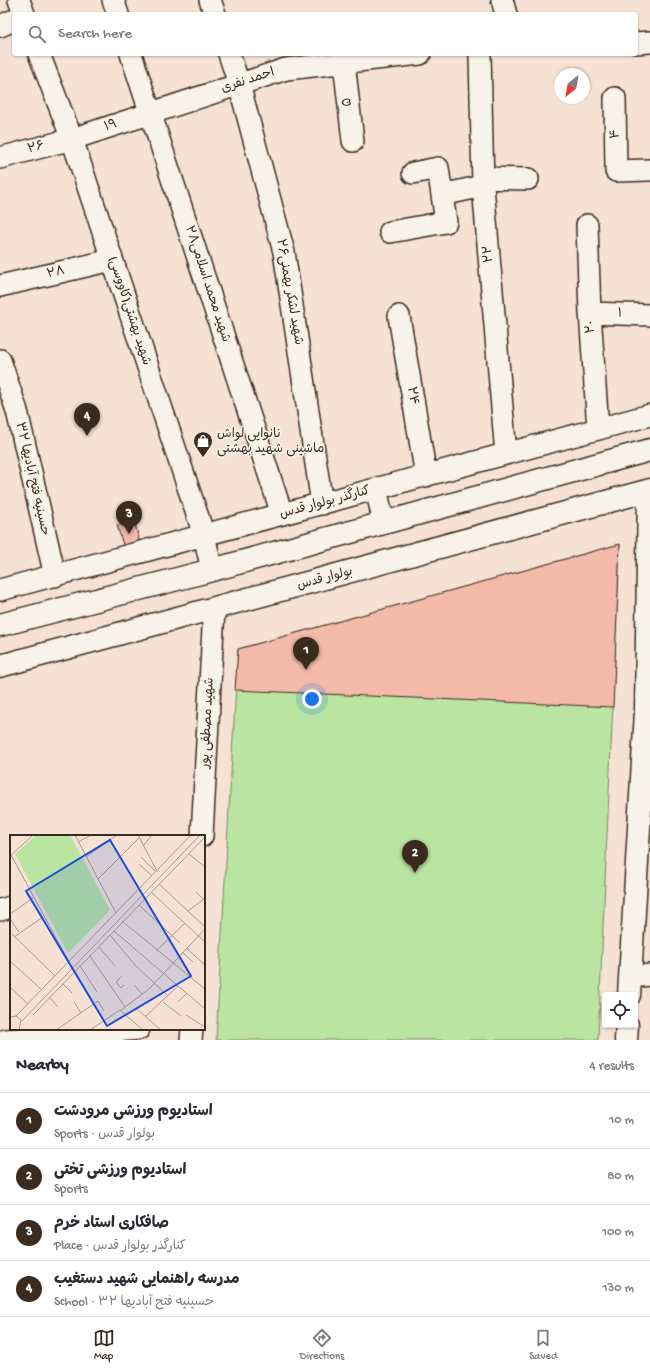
<!DOCTYPE html>
<html lang="en">
<head>
<meta charset="utf-8">
<style>
	:root { --surface:#fff; --page:#f2f2f3; --text:#2b2b33; --muted:#7c7c81; --line:#e1e1e2; --accent:#3b2a1e }
	body { margin:0; font-family:"Gochi Hand","Playpen Sans Arabic",sans-serif; background:var(--page); color:var(--text) }
	.controls { position:absolute; right:12px; bottom:12px; display:grid; overflow:hidden; border-radius:4px; box-shadow:0 1px 3px #0004 }
	.controls button { width:36px; height:36px; display:grid; place-items:center; padding:0; border:0; border-bottom:1px solid var(--line); background:var(--surface); color:var(--text); font:20px sans-serif }
	.compass { position:absolute; left:554px; top:68px; width:36px; height:36px; border-radius:50%; background:var(--surface); box-shadow:0 1px 3px #0004; rotate:211deg }
	.you { position:absolute; left:312px; top:699px; width:14px; height:14px; margin:-10px; border:3px solid #fff; border-radius:50%; background:#1a73e8; box-shadow:0 0 0 6px #1a73e833 }
	.badge { display:grid; place-items:center; width:26px; height:26px; border-radius:50%; background:var(--accent); color:#fff; font-size:13px; font-weight:700 }
	.pin { position:absolute; translate:-50% -33px; filter:drop-shadow(0 1px 2px #0008) }
	.pin::after { content:''; position:absolute; top:21px; width:14px; height:12px; background:inherit; clip-path:polygon(0 0,100% 0,50% 100%) }
	.list { margin:0; padding:0; list-style:none }
	h2 { display:flex; justify-content:space-between; align-items:center; height:52px; margin:0; padding:0 16px; font-size:17px }
	h2 small { font-size:13px; font-weight:400; color:var(--muted) }
	.list li { display:grid; grid-template-columns:26px 1fr auto; gap:12px; align-items:center; box-sizing:border-box; height:56px; padding:0 16px; border-top:1px solid var(--line) }
	.list b { display:block; font-size:15px; white-space:nowrap }
	.list p { margin:0; font-size:13px; white-space:nowrap; color:var(--muted) }
	.list em { font-size:13px; font-style:normal; color:var(--muted) }
	.icon { flex:none; width:22px; height:22px; fill:none; stroke:currentColor; stroke-width:2; stroke-linecap:round; stroke-linejoin:round }
	.map { position:relative; flex:none; width:650px; height:1040px; overflow:hidden }
	.search { position:absolute; background:var(--surface); box-shadow:0 1px 3px #0004; left:12px; right:12px; top:12px; height:44px; display:flex; align-items:center; gap:10px; box-sizing:border-box; padding:0 14px; border-radius:4px; color:var(--muted); font-size:15px }
	.sheet { height:276px; background:var(--surface) }
	nav { display:flex; justify-content:space-around; align-items:center; box-sizing:border-box; height:56px; border-top:1px solid var(--line); background:var(--surface); font-size:11px; color:var(--muted) }
	nav a { display:grid; justify-items:center; gap:2px }
	nav .on { color:var(--accent) }
	.map>svg:first-child { display:block }
</style>
</head>
<body>
<div class="map">
<svg width="650" height="1040" viewBox="0 0 650 1040">
	<rect width="100%" height="100%" fill="#f6e2d5"/>
	<filter id="ink" filterUnits="userSpaceOnUse"><feTurbulence type="fractalNoise" baseFrequency=".025" numOctaves="2"/><feDisplacementMap in="SourceGraphic" scale="8" xChannelSelector="R" yChannelSelector="G"/><feConvolveMatrix kernelMatrix="1 2 1 2 8 2 1 2 1" color-interpolation-filters="sRGB"/></filter>
	<g filter="url(#ink)">
		<path fill="#b9e4a1" stroke="#7a8760" d="M620,544L598,1040H216L238,649Z"/>
		<path fill="#f3baaa" stroke="#3b2a1e" d="M134,520L140,543L124,548L117,525Z
			M620,544L613,707L235,690L238,649Z"/>
		<g fill="none" stroke-linecap="round" stroke-linejoin="round">
			<g stroke="#3b2a1e" stroke-width="24">
				<path id="minor" d="M19,0L24,14
					M113,0L118,14
					M210,0L215,14
					M502,0L506,14
					M0,26L14,20
					M636,43L650,42
					M39,54L72,139L204,535L212,570
					M131,54L282,514
					M229,54L239,84L284,252L322,504
					M480,54L483,186L506,454
					M344,62L353,141
					M615,98L616,171L650,170
					M0,158L72,139L286,69L420,54
					M483,178L528,179
					M442,195L483,186
					M587,225L590,313L598,429
					M390,232L446,222L438,168L413,173
					M0,286L112,260
					M590,313L650,315
					M399,316L426,476
					M0,360L17,411L55,576
					M376,489L384,523
					M0,590L650,415
					M202,836L214,609
					M0,910L11,907
					M630,977L650,975
					M5,1040L139,1029
					M191,1040L192,1029"/>
			</g>
			<g stroke="#3b2a1e" stroke-width="25">
				<path id="major" d="M0,625L212,570L650,450
					M0,666L650,490
					M629,995L646,711L649,491
					M626,1040L627,1025"/>
			</g>
			<use href="#minor" stroke="#f7f3e8" stroke-width="21"/>
			<use href="#major" stroke="#f7f3e8" stroke-width="22"/>
		</g>
	</g>
	<defs>
		<g id="shop-pin" transform="scale(1)"><path d="M0 17L-7.5 6A9.5 9.5 0 1 1 7.5 6Z" fill="#3b2a1e" stroke="#f7f3e8"/><path d="M-5-2.5h2.3a2.7 3.5 0 0 1 5.4 0H5L5.5 6h-11ZM-1.5-2.5h3a1.5 2.3 0 0 0-3 0Z" fill="#fff"/></g>
	</defs>
	<g fill-rule="evenodd">
		<use href="#shop-pin" x="203" y="441"/>
	</g>
	<g text-anchor="middle" dominant-baseline="central" stroke-width="3" stroke-linejoin="round" paint-order="stroke">
		<g font-size="13" fill="#3b2a1e" stroke="#f7f3e8">
			<text transform="translate(248 81) rotate(-18)">احمد نفری</text>
			<text transform="translate(348 102) rotate(-97)">۵</text>
			<text transform="translate(111 126) rotate(-19)">۱۹</text>
			<text transform="translate(616 134) rotate(-91)">۴</text>
			<text transform="translate(36 148) rotate(-14)">۲۶</text>
			<text transform="translate(489 254) rotate(-95)">۲۲</text>
			<text transform="translate(56 273) rotate(-13)">۲۸</text>
			<text transform="translate(207 284) rotate(72)">شهید محمد اسلامی۲۸</text>
			<text transform="translate(289 292) rotate(80)">شهید لشکر بهمنی۲۶</text>
			<text transform="translate(129 311) rotate(72)">شهید بهشتی(کاووسی)</text>
			<text transform="translate(620 314) rotate(2)">۱</text>
			<text transform="translate(591 327) rotate(-94)">۲۰</text>
			<text transform="translate(412 396) rotate(81)">۲۴</text>
			<text transform="translate(32 479) rotate(77)">حسینیه فتح آبادیها ۳۲</text>
			<text transform="translate(325 503) rotate(-15)">کنارگذر بولوار قدس</text>
			<text transform="translate(325 579) rotate(-15)">بولوار قدس</text>
			<text transform="translate(208 723) rotate(-87)">شهید مصطفی پور</text>
		</g>
		<g font-size="13" fill="#3b2a1e" stroke="#f7f3e8" text-anchor="start">
			<text x="217" y="434">نانوایی لواش<tspan x="217" dy="15">ماشینی شهید بهشتی</tspan></text>
		</g>
	</g>
	<g transform="translate(10 835)">
		<rect width="195" height="195" fill="#f6e2d5"/>
		<path d="M26,0H60L100,75L58,118L5,19Z" fill="#b9e4a1"/>
		<path fill="none" stroke="#ab988c" stroke-width="1" d="M65,0L106,78M128,0L147,36M68,7L81,0M133,11L142,0M0,18L59,127M179,19L195,32M0,21L23,0M76,22L107,0M131,22L146,37M129,29L142,41M88,44L129,3M149,49L195,92M141,57L195,107M186,57L195,66M129,70L170,108M178,76L195,63M0,79L23,63M0,84L9,97M112,86L195,154M104,96L195,174M2,99L45,141M100,100L125,130L158,161M4,102L33,82M89,112L105,131M176,113L195,130M146,116L175,88M172,117L183,127M80,121L115,172M0,126L32,155M70,131L87,157M112,141L106,147L111,153L114,150M53,149L62,158M124,150L132,159M0,152L18,169M40,163L48,172M64,167L71,178M153,167L171,181M168,167L177,158M127,174L151,195M111,175L139,154L195,94M23,180L195,2M176,180L195,192M6,181L181,0M136,181L168,151M0,182L6,181L11,185L9,195M12,186L190,0M46,195L88,166L94,176M80,195L110,175L133,195"/>
		<path fill="#1d4ed8" fill-opacity="0.15" stroke="#1d4ed8" stroke-width="2" d="M100,5L181,141L97,191L16,56Z"/>
		<rect width="195" height="195" fill="none" stroke="#3b2a1e" stroke-width="2"/>
	</g>
</svg>
<div class="controls">
<button><svg class="icon" aria-label="locate" viewBox="0 0 24 24"><circle cx="12" cy="12" r="6"/><path d="M12 2v4M12 18v4M2 12h4M18 12h4"/></svg></button>
</div>
<svg class="compass" viewBox="-18 -18 36 36"><path d="M0-13l5 13h-10z" fill="#e53935"/><path d="M0 13l5-13h-10z" fill="#7c7c81"/></svg>
<div class="you"></div>
<div class="pin badge" style="left:306px;top:670px">1</div>
<div class="pin badge" style="left:415px;top:873px">2</div>
<div class="pin badge" style="left:129px;top:534px">3</div>
<div class="pin badge" style="left:87px;top:436px">4</div>
<div class="search"><svg class="icon" aria-label="search" viewBox="0 0 24 24"><circle cx="10" cy="10" r="6"/><path d="M15 15l6 6"/></svg>Search here</div>
</div>
<section class="sheet">
<h2>Nearby<small>4 results</small></h2>
<ul class="list">
<li><span class="badge">1</span><div><b>استادیوم ورزشی مرودشت</b><p>Sports · بولوار قدس</p></div><em>10 m</em></li>
<li><span class="badge">2</span><div><b>استادیوم ورزشی تختی</b><p>Sports</p></div><em>80 m</em></li>
<li><span class="badge">3</span><div><b>صافکاری استاد خرم</b><p>Place · کنارگذر بولوار قدس</p></div><em>100 m</em></li>
<li><span class="badge">4</span><div><b>مدرسه راهنمایی شهید دستغیب</b><p>School · حسینیه فتح آبادیها ۳۲</p></div><em>130 m</em></li>
</ul>
</section>
<nav>
<a class="on"><svg class="icon" aria-label="map" viewBox="0 0 24 24"><path d="M3 6l6-2 6 2 6-2v14l-6 2-6-2-6 2zM9 4v14M15 6v14"/></svg>Map</a>
<a><svg class="icon" aria-label="directions" viewBox="0 0 24 24"><path d="M12 3l9 9-9 9-9-9zM9 14v-3h6M13 9l2 2-2 2"/></svg>Directions</a>
<a><svg class="icon" aria-label="saved" viewBox="0 0 24 24"><path d="M7 4h10v16l-5-4-5 4z"/></svg>Saved</a>
</nav>
</body>
</html>
